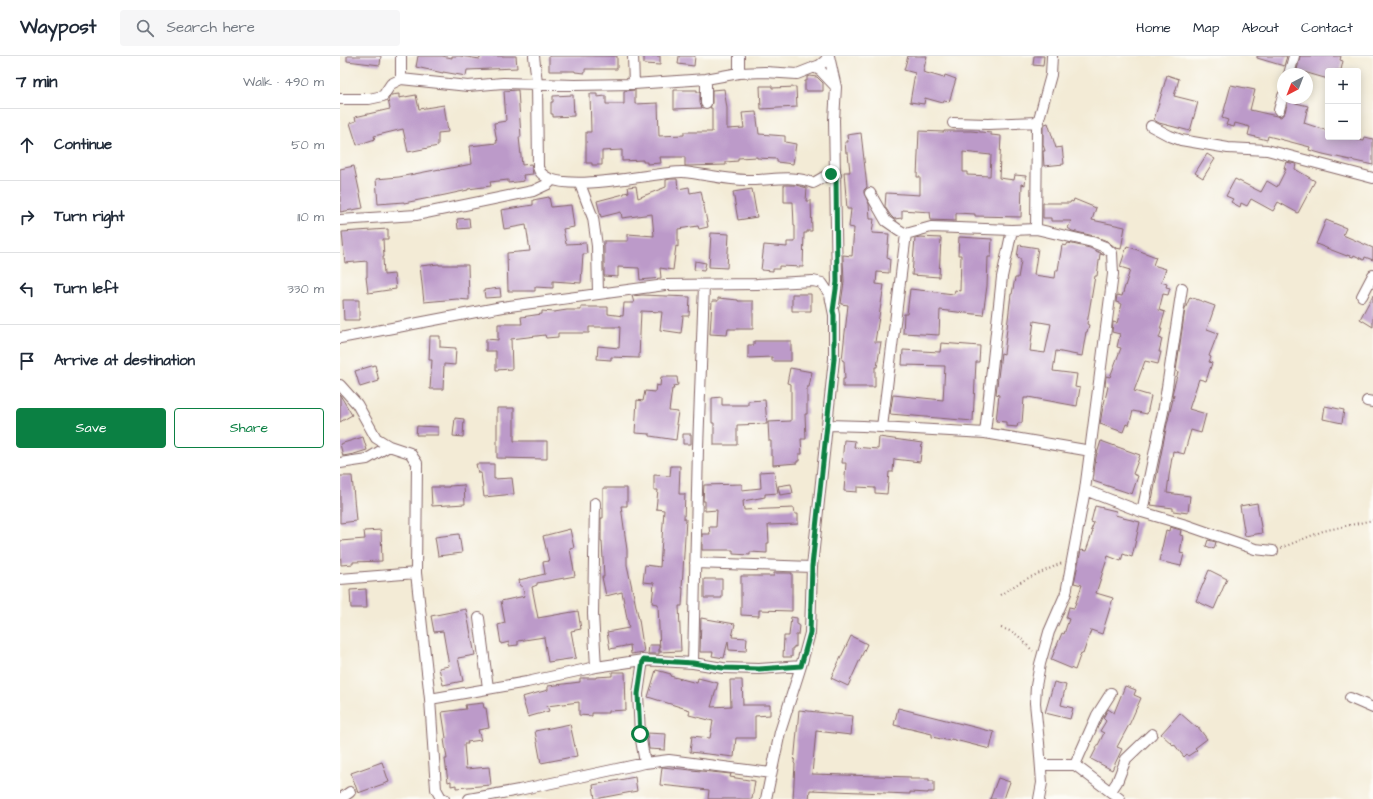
<!DOCTYPE html>
<html lang="en">
<head>
<meta charset="utf-8">
<style>
	:root { --surface:#fff; --page:#f6f6f7; --text:#1f2937; --muted:#747a83; --line:#e0e1e3; --accent:#0b8043 }
	body { margin:0; font-family:"Architects Daughter",sans-serif; background:var(--page); color:var(--text) }
	.controls { position:absolute; right:12px; top:12px; display:grid; overflow:hidden; border-radius:4px; box-shadow:0 2px 10px #0003 }
	.controls button { width:36px; height:36px; display:grid; place-items:center; padding:0; border:0; border-bottom:1px solid var(--line); background:var(--surface); color:var(--text); font:20px sans-serif }
	.compass { position:absolute; left:937px; top:12px; width:36px; height:36px; border-radius:50%; background:var(--surface); box-shadow:0 2px 10px #0003; rotate:222deg }
	.stop { position:absolute; width:12px; height:12px; margin:-9px; border:3px solid #0b8043; border-radius:50%; background:#fff }
	.stop.end { background:#0b8043; border-color:#fff; box-shadow:0 1px 4px #0008 }
	.list { margin:0; padding:0; list-style:none }
	h2 { display:flex; justify-content:space-between; align-items:center; height:52px; margin:0; padding:0 16px; font-size:17px }
	h2 small { font-size:13px; font-weight:400; color:var(--muted) }
	.list li { display:grid; grid-template-columns:26px 1fr auto; gap:12px; align-items:center; box-sizing:border-box; height:72px; padding:0 16px; border-top:1px solid var(--line) }
	.list b { display:block; font-size:15px; white-space:nowrap }
	.list em { font-size:13px; font-style:normal; color:var(--muted) }
	.actions { display:flex; gap:8px; padding:12px 16px }
	.actions a { flex:1; padding:9px 0; border:1px solid var(--accent); border-radius:4px; text-align:center; font-size:14px; color:var(--accent) }
	.actions .main { background:var(--accent); color:#fff }
	.icon { flex:none; width:22px; height:22px; fill:none; stroke:currentColor; stroke-width:2; stroke-linecap:round; stroke-linejoin:round }
	.map { position:relative; flex:none; width:1033px; height:743px; overflow:hidden }
	header { display:flex; align-items:center; gap:24px; box-sizing:border-box; height:56px; padding:0 20px; background:var(--surface); border-bottom:1px solid var(--line) }
	header strong { font-size:19px }
	nav { display:flex; gap:22px; margin-inline-start:auto; font-size:14px }
	.search { width:280px; height:36px; background:var(--page); display:flex; align-items:center; gap:10px; box-sizing:border-box; padding:0 14px; border-radius:4px; color:var(--muted); font-size:15px }
	main { display:flex }
	aside { flex:1; background:var(--surface) }
	.map>svg:first-child { display:block }
</style>
</head>
<body>
<header>
<strong>Waypost</strong>
<div class="search"><svg class="icon" aria-label="search" viewBox="0 0 24 24"><circle cx="10" cy="10" r="6"/><path d="M15 15l6 6"/></svg>Search here</div>
<nav><a>Home</a><a>Map</a><a>About</a><a>Contact</a></nav>
</header>
<main>
<aside>
<h2>7 min<small>Walk · 490 m</small></h2>
<ul class="list">
<li><svg class="icon" aria-label="ahead" viewBox="0 0 24 24"><path d="M12 20V5M6 11l6-6 6 6"/></svg><div><b>Continue</b></div><em>50 m</em></li>
<li><svg class="icon" aria-label="right" viewBox="0 0 24 24"><path d="M7 20v-9h11M14 6l5 5-5 5"/></svg><div><b>Turn right</b></div><em>110 m</em></li>
<li><svg class="icon" aria-label="left" viewBox="0 0 24 24"><path d="M17 20v-9H6M10 6l-5 5 5 5"/></svg><div><b>Turn left</b></div><em>330 m</em></li>
<li><svg class="icon" aria-label="arrive" viewBox="0 0 24 24"><path d="M6 21V4h12l-3 4 3 4H6"/></svg><div><b>Arrive at destination</b></div></li>
</ul>
<div class="actions"><a class="main">Save</a><a>Share</a></div>
</aside>
<div class="map">
<svg width="1033" height="743" viewBox="0 0 1033 743">
	<rect width="100%" height="100%" fill="#fdfcf7"/>
	<filter id="ink" filterUnits="userSpaceOnUse"><feTurbulence type="fractalNoise" baseFrequency=".025" numOctaves="2"/><feDisplacementMap in="SourceGraphic" scale="8" xChannelSelector="R" yChannelSelector="G"/><feConvolveMatrix kernelMatrix="1 2 1 2 8 2 1 2 1" color-interpolation-filters="sRGB"/></filter>
	<filter id="wash" filterUnits="userSpaceOnUse"><feTurbulence type="fractalNoise" baseFrequency=".012" numOctaves="4" result="noise"/><feDisplacementMap in="SourceGraphic" scale="16" xChannelSelector="R" yChannelSelector="G"/><feGaussianBlur stdDeviation="0.9" result="paint"/><feColorMatrix in="noise" values="0 0 0 0 0 0 0 0 0 0 0 0 0 0 0 0 0 1.4 0 .05"/><feComposite in="paint" operator="in"/></filter>
	<g filter="url(#wash)">
		<rect width="100%" height="100%" fill="#f3ebd6"/>
		<g id="blocks">
			<path fill="#bc9ac9" fill-rule="evenodd" d="M7,0H41L40,9L7,5Z
				M78,0H102L112,2V0H120L140,3V0H176L177,12L127,14L126,20L103,16V17L76,11Z
				M209,0H277V13H245V17L235,16V15H209Z
				M304,0H320V9L304,8Z
				M339,0H355L354,10L338,8Z
				M568,0H587L583,16L604,22L605,19L616,23L609,46L604,45L603,47L585,42L584,48L570,46L575,17L564,14Z
				M694,0H704L703,10L693,9Z
				M917,0H947L944,10L917,2Z
				M960,0H1001L1000,4L1003,5L1001,14L988,15V23L957,14Z
				M827,19L839,23L834,40L858,46L850,75L819,67L814,64Z
				M469,20L477,21L483,27V35H465V25H467V21Z
				M891,29L915,34L910,54L941,61L945,56L948,45L968,50L964,67L988,75V81H1002L1024,85L1025,81L1033,83V109L983,98L969,94L970,91L928,80L927,84L908,79L910,71L895,67L894,71L886,69L888,64L882,62Z
				M420,30H432V32L456,31L457,51L421,53Z
				M384,33L387,52V73L404,72L402,57L416,56L419,78L445,80V86L456,88L453,108L437,106V103L417,102V101L398,102V105L386,106V109L349,110H345V101H320L321,107L307,108V106H303V104L282,105V94L262,95V109H252V107H246V76H251L250,38H257V41L266,40V48H284V35L295,34V48L318,47L319,80L344,79V76H372V52H370L372,47V34Z
				M178,34L181,81H179L182,109L191,108L193,118L183,119L184,125L168,127V124L150,126L151,130L128,133V134L105,139L64,147V146L38,148L36,123L59,121L100,113V114L132,108L130,90L157,87L154,67L166,65L164,35Z
				M334,34H357V36H360V47L362,52L334,53Z
				M59,38V42L76,39L79,53L104,49L108,76L98,77V90L68,96L63,73L34,80L35,83L17,89L10,67L16,65L15,61L50,53L48,44L51,39Z
				M233,39L234,60L213,61V58H211V46H213V40Z
				M708,67L716,92L722,91L724,108L704,110L703,95H705L703,88V71L705,68Z
				M579,75L604,76V75H631L651,77V79L661,80L659,122L674,124L675,119L686,120L685,129L682,128L681,161L635,160V158L616,157V165L591,164L590,156L562,154V162L554,163L551,160L545,151L546,137L580,139V121H577ZM623,96L651,99L650,120L627,119V116H623Z
				M521,77L527,131L524,134V137L529,148L530,163H534L532,177L549,178L547,202L550,203L549,217L537,216L536,228L544,229L535,286H541L537,311H535V331H503V323H505L504,305L502,304L508,249L501,248L504,226L503,202V199L512,200L514,172L509,171L511,153H507L504,116H510L508,97H506L505,86H508L507,79Z
				M867,98L875,103L863,122L855,117Z
				M946,106L956,108L955,113L975,125L958,157L938,146L933,155L911,143L907,150L901,147L900,151L891,146L893,143L886,140L895,123L921,136L927,125L937,131L946,113L944,112Z
				M14,110L23,152L0,156V113Z
				M330,123H337L338,133L349,131L350,137L361,135L368,171L359,173L358,170L338,173V191L336,190L333,214L320,212L321,222L300,224L299,212L278,211V221L264,220V185H288V178L314,180L312,158L282,162L281,156L261,161L257,145L284,138V137L289,136L288,131L296,130L298,142L326,131V124Z
				M444,129H456L467,132L466,145H471L472,175H467V177H464L463,211L439,210V213H433V215L421,214L424,189L447,191V186H455V170H454L453,146H444Z
				M412,133L417,161L398,164L393,136Z
				M209,141L211,151L231,149L234,171L223,173L226,188L246,187L247,198H243L241,227L213,225V232L195,231V235H168L167,197L190,195L186,169L164,173L161,154L193,149V144Z
				M734,143L756,152L752,164L785,171L781,193L776,192L767,185L754,180L732,175L728,172L731,165H711V162H703V147H730L731,145L733,146Z
				M129,162L130,172L118,173L117,163Z
				M986,164L1006,172L1003,179L1033,192V204L1025,201L1024,204L1014,199L1013,201L1007,199V200L976,188Z
				M48,173V183H43L44,201H43L44,219L54,218L56,233L28,237L26,221H27V205L5,207L2,176Z
				M371,177L389,178L387,212L369,211Z
				M580,181L601,182L599,221L572,219L575,182Z
				M619,181L652,183L651,201H648L647,230L643,259L600,254L599,279L563,277L564,258H567L570,233L614,238L615,234L620,235L621,199H618Z
				M728,187L750,192L764,199L760,198L757,220H755L747,268L749,269L747,276H746L742,300L716,295L713,315L737,318L735,331L740,332L737,350L688,341V342H684L682,367H678L677,371L666,370V366L656,365L659,339L656,338L661,297L664,298L671,238H672L675,222H678L681,205L680,202L677,201L679,189L698,192L694,219L715,222L716,214H718L722,189L726,190ZM694,265L711,268L705,297L690,295Z
				M787,190L816,201L813,209L826,213L821,226L827,228L826,231L830,232L828,239L823,238L819,254L825,256L820,273H822L819,282L822,283L819,296H821L818,308L805,305L794,335L811,340L807,358L793,355L789,369L786,368L783,376L760,368L762,356L768,331L765,330L766,320L770,321L781,292L777,291L780,278L772,276L773,266L777,267L782,248L776,246L777,239L782,240L790,214L780,211Z
				M355,205L366,207L364,215L354,214Z
				M99,208V209H128L129,244L117,243L84,246L80,210Z
				M160,232L161,241L145,242L144,234Z
				M452,238H471V255H452Z
				M302,239L350,241L349,260H343L341,277L320,274L322,256L301,255L299,302L271,301V304L257,303L258,290L279,292L280,271H249V277H218V281L206,282L205,279L171,283L172,313L156,314V295H146V283L158,284V268H182L181,261L202,258V255L214,256L227,254H241V251H268V258L283,260L284,247H294L292,240Z
				M1033,239V271L1020,263Z
				M850,241L875,250L867,273L878,277L869,300L871,301L869,306L872,307L866,325L859,323L849,353L866,358L861,377L851,374L844,398L833,395L829,420L827,437L850,440L848,457L833,455V452L811,449L827,368L834,339L832,338L838,316L836,315L845,253Z
				M378,242L398,244V245H413V273H388L387,279L370,278L372,245H378Z
				M3,244H19V264H4Z
				M90,280H100V291L116,292L115,309L104,308L103,333H90L92,304H89Z
				M414,285H451V305H432V301L408,302V289H414Z
				M601,287L640,290L639,306H636L633,365L550,358L553,339L603,344L605,310L562,309L563,294L600,296Z
				M35,309L39,325L20,331L15,315Z
				M450,312L472,316L469,331H467V358H465L466,383H461L462,398H459V405H457V407L433,409V400H431V385H429L428,366L451,365V328L447,327Z
				M321,321H337L338,329L333,330L334,333H332L329,355L338,356L336,368H338L336,384L310,380V378L295,377L297,344L303,345L305,335L315,336L316,329L320,330Z
				M0,339L12,359L0,366Z
				M382,341V349H408V345L425,344L427,368L397,369V389H374V367H372V342Z
				M985,350L1004,354L1002,367L983,363Z
				M157,352H174V385H207V403L157,402Z
				M115,362L124,363L123,381L113,380Z
				M77,370L98,371V379H76Z
				M343,378H351V388H343Z
				M23,381L27,394L14,398L3,400L0,388Z
				M539,381L582,387L580,406L554,403L553,416H549L547,438L535,437V432L517,431V436L504,435L506,407H502L504,384L515,385L514,391L538,393Z
				M761,385L800,399L793,418L798,420L792,438L753,425L756,401Z
				M136,408H154V423L172,422L174,438L144,441L141,417H138Z
				M331,410H340L339,438H345L344,463H346L342,532H343L342,550H339L341,595L320,596L318,548L312,547L314,527L303,526L305,509L320,511L324,454L316,453L318,434H314V419L330,420Z
				M434,415L438,437L425,438V441L403,445L404,454L454,452L455,458H458V468L428,469L429,487H427V497L410,496V499L393,498V494H362V478H370L369,471H376L377,454L365,455V445H363L364,429L402,428V434L421,432L420,416Z
				M0,420H12L16,465L0,467Z
				M451,428L453,437L440,439L438,430Z
				M124,429L125,448L92,450L91,431H109V430Z
				M263,432H287V450H281L287,494V509L299,564L304,596L291,598L290,589L270,593L267,576L289,572L282,536L266,540L262,521H264L262,485H261V462H263Z
				M917,447L922,477L905,480L900,450Z
				M755,450L776,455L775,459L783,461V462L800,466L792,501L783,498L781,505L768,500L756,537L773,542L762,578L751,574L743,598L741,597L735,614L711,604L722,577L724,578L729,563L726,562L729,551L734,552L742,529L734,527L741,494L746,495L753,475L751,474L754,467L751,466Z
				M830,471L841,474L840,479L843,480L840,497L844,498L841,510L819,505L826,474L829,475Z
				M230,473L234,492L230,493L235,520L197,527V529L192,531L198,562L238,555L241,573L231,575L236,602L208,606L204,581L178,585V589L169,590V586L161,588L158,569L165,567L161,545L185,540L182,530H180L179,524L205,518L203,506L209,505L203,480Z
				M41,474L42,505L13,506V508L1,509L0,485L25,483L24,475Z
				M119,478L122,497L98,500L95,481Z
				M868,484L876,486L874,493L866,490Z
				M869,514L887,523L874,553L856,545Z
				M434,517H452V555L419,554V560L401,559V520H434Z
				M364,523H382V542H364Z
				M26,533L27,552H11L10,534Z
				M126,553L135,599L118,602L123,625L103,629L99,612L109,610L103,575L94,576L91,560Z
				M451,561L457,562V569H459L458,579H456V591L454,590V592H452V601H443L444,580H449Z
				M361,562L395,568L392,581L407,582L406,595L389,594L388,585L384,602L372,600L373,596H360Z
				M511,580L527,588L508,630L491,622Z
				M309,589H319V598H308Z
				M316,614L331,618L330,620L357,627L358,622L378,627L371,651L391,650L390,624H402L403,649H430V659L415,660V682H396L394,701L350,696L352,680L370,682L373,665L349,659L350,654L308,641Z
				M272,616H285L286,654L269,655V657H252V660L239,659V646L207,650L209,655L188,661L182,641L208,634V630L240,626V622H256V621L272,620Z
				M714,626L726,629L721,649L733,652L730,663L705,657Z
				M785,630L796,634L794,639L801,642L790,667L777,691L782,693L772,714L751,703L764,677L760,675L766,665L763,662L768,653L774,657Z
				M143,647L144,652H146L149,672L138,674L141,684L127,686L128,688H124L126,713L149,711L151,729L116,732V729L111,730V725L108,726L105,703H107L104,683L106,682L102,656L126,653L125,649Z
				M558,652L654,676L650,693L611,683L610,685L592,681V678L554,669Z
				M459,654L513,660L511,679L476,675L472,718L570,721V723H589V725H594V736H588V737L570,736V738L470,734L469,743H453L455,708L454,707Z
				M840,657L857,672L858,671L867,683L855,692L857,694L848,700L847,698L844,701L834,688L833,689L821,678Z
				M230,668L237,700L201,707L195,675Z
				M307,677L326,678L325,694L309,693Z
				M42,706L49,726L18,737L11,717Z
				M322,711L391,718L390,721L415,725L412,743H368L369,734L320,729Z
				M295,721L297,735L255,743L253,729Z
				M658,722L670,726L666,737L664,743H650Z"/>
		</g>
	</g>
	<g filter="url(#ink)">
		<use href="#blocks" fill-opacity="0" stroke="#856667" stroke-width="1"/>
		<g fill="none" stroke-linecap="round" stroke-linejoin="round">
			<g stroke="#856667" stroke-width="12">
				<path id="minor" d="M61,0V23
					M194,0L197,27L198,111C206,144 317,115 343,116C365,118 386,124 407,124C429,125 452,118 473,127C481,124 486,117 496,119
					M293,0L294,28
					M489,0L496,31L494,64L497,226L494,249
					M474,11L481,15L496,31
					M399,17V0
					M949,18L954,0
					M366,23V47
					M0,43H29L43,40L51,28L61,23L128,30L163,27L235,29L294,28L366,23L399,17L425,16L457,18L480,9L485,5L488,0
					M939,54L943,40
					M613,67L648,68L699,66
					M811,70L830,80L841,84L888,92L927,94L1033,122
					M240,128L253,162L257,190L258,238
					M530,137L546,165L559,174L566,178L591,171L672,174L696,173L752,186L765,191L772,197L773,218L745,434L726,537L709,576L700,608L696,630L695,647L699,687L702,727L699,743
					M0,164L76,159L193,135L208,128L212,124
					M696,173L697,70L711,19L712,0
					M1022,240L1033,219
					M0,282L162,251L325,229L417,228L473,225L482,227L490,239L494,259V303L472,511L470,577L461,610L440,676L426,743
					M0,329L17,348L36,382L49,390L70,397L77,407L76,517L90,643L96,733L101,742L104,743
					M1027,345L1033,346
					M487,369L523,370L645,377L751,395
					M542,371L566,178
					M645,377L662,221L672,174
					M0,407L27,403L49,390
					M745,434L802,456L846,469L915,493L933,495
					M255,447L253,558L256,611
					M802,456L824,351L842,232
					M355,507L472,511
					M0,523L76,517
					M139,562L148,632
					M303,604L298,638L300,678L305,707
					M353,607L358,392L364,229
					M1010,642L1033,652
					M90,643L187,626L256,611L303,604L353,607L383,612L419,613L461,610
					M701,709H735L780,743
					M735,709L757,659L771,637
					M771,735L777,726L786,703L812,678
					M0,743L10,736
					M129,743L179,734L305,707L329,704L431,717"/>
			</g>
			<path stroke="#856667" stroke-width="2" stroke-dasharray="1 3" stroke-linecap="butt" d="M941,492L983,475L1033,464
				M660,539L682,525L722,507
				M661,572C680,577 680,583 693,595"/>
			<use href="#minor" stroke="#fff" stroke-width="10"/>
		</g>
	</g>
	<g fill="none" stroke-linecap="round" stroke-linejoin="round" filter="url(#ink)">
		<path stroke="#0b8043" stroke-width="5" d="M300,678L298,638L303,604L353,607L383,612L419,613L461,610L470,577L472,510L494,303V259L493,255L497,226L496,119L491,118"/>
	</g>
</svg>
<div class="controls">
<button>+</button>
<button>−</button>
</div>
<svg class="compass" viewBox="-18 -18 36 36"><path d="M0-13l5 13h-10z" fill="#e53935"/><path d="M0 13l5-13h-10z" fill="#747a83"/></svg>
<div class="stop" style="left:300px;top:678px"></div>
<div class="stop end" style="left:491px;top:118px"></div>
</div>
</main>
</body>
</html>
